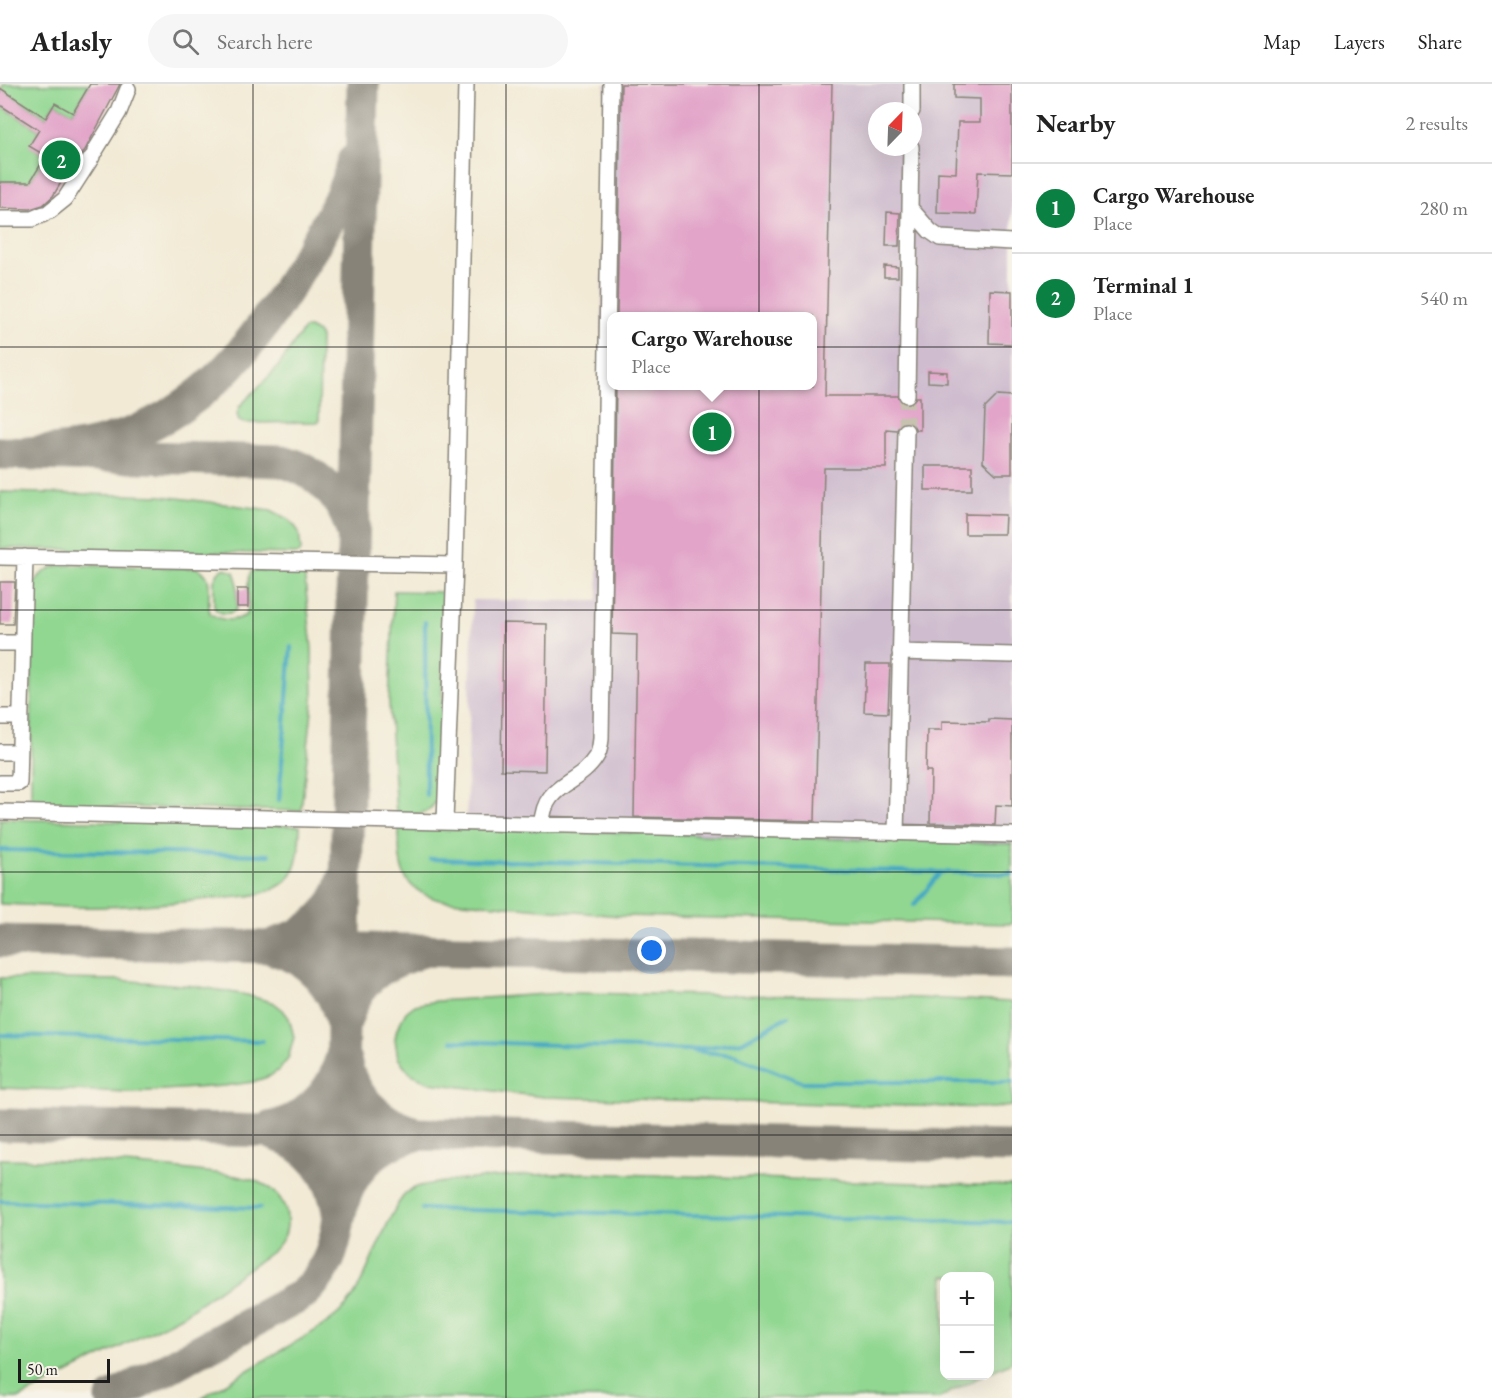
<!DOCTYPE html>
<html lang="en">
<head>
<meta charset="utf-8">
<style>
	:root { --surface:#fff; --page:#f6f6f6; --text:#222; --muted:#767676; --line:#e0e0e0; --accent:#0b8043 }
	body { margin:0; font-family:"EB Garamond",serif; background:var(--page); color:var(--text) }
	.controls { position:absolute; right:18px; bottom:18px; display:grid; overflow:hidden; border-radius:12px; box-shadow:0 6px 24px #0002 }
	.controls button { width:54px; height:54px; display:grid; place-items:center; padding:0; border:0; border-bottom:2px solid var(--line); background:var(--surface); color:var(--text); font:30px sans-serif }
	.compass { position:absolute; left:868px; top:18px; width:54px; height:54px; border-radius:50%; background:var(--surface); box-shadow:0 6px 24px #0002; rotate:23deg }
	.scale { position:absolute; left:18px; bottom:15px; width:92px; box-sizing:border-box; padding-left:6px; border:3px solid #1c1c1c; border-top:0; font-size:16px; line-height:21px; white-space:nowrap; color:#1c1c1c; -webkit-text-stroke:4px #f7f3e8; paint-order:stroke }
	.you { position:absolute; left:652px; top:867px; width:21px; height:21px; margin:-15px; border:4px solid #fff; border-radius:50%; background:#1a73e8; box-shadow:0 0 0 9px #1a73e833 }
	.badge { display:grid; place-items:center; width:39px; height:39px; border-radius:50%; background:var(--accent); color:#fff; font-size:20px; font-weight:700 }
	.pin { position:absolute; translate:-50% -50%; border:3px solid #fff; box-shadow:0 2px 6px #0006 }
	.popup { position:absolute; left:607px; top:228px; width:210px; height:78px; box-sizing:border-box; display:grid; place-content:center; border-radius:12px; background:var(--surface); filter:drop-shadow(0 2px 4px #0005); font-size:20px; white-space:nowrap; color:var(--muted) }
	.popup b { font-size:22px; color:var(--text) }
	.popup::after { content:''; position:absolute; left:50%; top:100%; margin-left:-12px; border:12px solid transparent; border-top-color:var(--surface) }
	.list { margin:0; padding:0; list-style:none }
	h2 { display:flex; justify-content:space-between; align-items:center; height:78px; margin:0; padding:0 24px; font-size:26px }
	h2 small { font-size:20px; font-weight:400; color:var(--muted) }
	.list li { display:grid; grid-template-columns:39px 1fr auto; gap:18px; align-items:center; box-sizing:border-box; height:90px; padding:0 24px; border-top:2px solid var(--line) }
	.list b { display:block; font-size:22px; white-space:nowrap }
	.list p { margin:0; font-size:20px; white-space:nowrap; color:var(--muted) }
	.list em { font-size:20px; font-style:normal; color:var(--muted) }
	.icon { flex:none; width:33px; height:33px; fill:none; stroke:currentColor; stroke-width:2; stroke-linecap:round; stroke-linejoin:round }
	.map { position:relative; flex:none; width:1012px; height:1314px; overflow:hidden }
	header { display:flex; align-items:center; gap:36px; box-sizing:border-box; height:84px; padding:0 30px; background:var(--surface); border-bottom:2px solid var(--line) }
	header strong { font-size:28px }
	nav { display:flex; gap:33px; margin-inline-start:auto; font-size:21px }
	.search { width:420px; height:54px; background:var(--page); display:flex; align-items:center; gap:15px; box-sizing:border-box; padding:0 21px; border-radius:33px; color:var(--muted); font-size:22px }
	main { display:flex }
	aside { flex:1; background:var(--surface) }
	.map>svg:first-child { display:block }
</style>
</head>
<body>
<header>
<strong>Atlasly</strong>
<div class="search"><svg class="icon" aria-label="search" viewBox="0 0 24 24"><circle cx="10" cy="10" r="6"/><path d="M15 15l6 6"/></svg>Search here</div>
<nav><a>Map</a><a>Layers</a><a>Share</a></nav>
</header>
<main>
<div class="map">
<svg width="1012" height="1314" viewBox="0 0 1012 1314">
	<rect width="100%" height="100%" fill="#f7f3e8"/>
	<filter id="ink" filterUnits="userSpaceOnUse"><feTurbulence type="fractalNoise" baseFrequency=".0167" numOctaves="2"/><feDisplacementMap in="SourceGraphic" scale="12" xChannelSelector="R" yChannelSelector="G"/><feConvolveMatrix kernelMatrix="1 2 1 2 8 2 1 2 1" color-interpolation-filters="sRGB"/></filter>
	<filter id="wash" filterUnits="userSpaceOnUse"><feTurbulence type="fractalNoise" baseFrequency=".008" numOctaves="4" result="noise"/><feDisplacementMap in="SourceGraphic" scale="24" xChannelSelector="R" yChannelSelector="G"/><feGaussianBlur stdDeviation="1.35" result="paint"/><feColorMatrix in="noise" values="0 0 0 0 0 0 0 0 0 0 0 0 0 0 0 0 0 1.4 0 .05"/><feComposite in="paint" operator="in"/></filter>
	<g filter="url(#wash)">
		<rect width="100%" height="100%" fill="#f2ead5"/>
		<path fill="#cfbdcf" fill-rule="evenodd" d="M605,0H1012V760L466,744L473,516L598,517ZM877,27H913V63H877ZM612,232H813V302H612Z"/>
		<path fill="#91d791" stroke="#567a56" stroke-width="1.5" d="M4,0H88L89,2L73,29L55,19L46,34L1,5Z
			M0,21L39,46L30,62L46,72L30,98H0Z
			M309,244L318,249L320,252L319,338L244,339L239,337L237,330L240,322L277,284L304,245Z
			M0,408L162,412L271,426L288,435L294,441L299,448L301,467L298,470L0,464Z
			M65,481L197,484C217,493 205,511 210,529C219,537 235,538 246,531C252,518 244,501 251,488L255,486L304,487L312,565L313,617L301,727L31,721L32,505C38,489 49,482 65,481Z
			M225,484L234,488L237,497V523L236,526C229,531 219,531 214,523V497L218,488Z
			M394,507L445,508L439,710C432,732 416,732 396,729L389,619Z
			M0,735L300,742C299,759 300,781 288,795C270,814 234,813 210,815C174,819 137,822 101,823C67,824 33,821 0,820Z
			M466,744L1012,760V840L620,832L439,816C399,804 399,783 399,745Z
			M0,894L117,896L195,902L247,911L274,919L283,926L289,934L294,953L288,975L280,985L270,992L253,998L224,1002L133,1008L0,1004Z
			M563,909L895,913L1012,918V1022L993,1024L544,1013L430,999L410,989L398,974L395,955L397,945L406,928L415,921L437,917Z
			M0,1075C66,1076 132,1079 198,1087C219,1090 242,1091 261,1099C275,1105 287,1119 287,1135C288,1149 283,1157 273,1167L183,1231L20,1314H0Z
			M586,1089L1012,1102V1278L990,1288V1192H944V1292H982L939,1314H201C230,1297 258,1280 287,1263C308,1251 331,1239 347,1221C368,1197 390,1118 410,1106C420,1100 433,1100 445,1098C492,1092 539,1090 586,1089Z"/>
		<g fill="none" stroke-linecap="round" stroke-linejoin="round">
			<path stroke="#43a7c3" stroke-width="4" d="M425,538L426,711
				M279,716L291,563
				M0,766L269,771
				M430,775L1012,790
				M914,821L941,788
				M0,951L262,957
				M452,957L688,966L742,958L788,932
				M694,967L734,971L802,998H1012
				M0,1117L260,1124
				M422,1125L1012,1138"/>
			<path stroke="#878378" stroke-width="33" d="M0,369L281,377C318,387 341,411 352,447
				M28,369C54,367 80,365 105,358C201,331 252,264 301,183C321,149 343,116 353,77
				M0,857L1012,879
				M275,860C308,850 336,828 344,793
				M275,866C309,874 334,903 341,936
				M346,936C358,897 378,882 415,870
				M345,976C351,1010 378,1037 410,1047
				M0,1041L1012,1063
				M269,1044C303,1037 331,1011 340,978
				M271,1049C312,1062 334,1093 339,1134C347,1092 371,1062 413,1052
				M112,1314L302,1211C327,1188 334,1167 339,1134L363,0"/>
		</g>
		<g id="blocks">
			<path fill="#e2a4c9" d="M90,0H120L85,66L72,87L69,85L53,112L43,121L30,125L0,124V98H30L46,72L29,62L39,46L0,21V4L46,34L55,19L73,29Z
				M621,0H832L825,312H898L902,319L907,321L912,319L916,313H920V346H916L912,339L906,337L901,339L897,346L886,345V384H824L815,737L634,733L637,551L612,550L616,302H813V232H617Z
				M954,0H1012V89L978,88L976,130L937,129L938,88L956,89L958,38H980V15L954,14Z
				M887,128L900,129L899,162H886Z
				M884,182L898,183V193H884Z
				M990,206L1012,207V260L989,259Z
				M928,287L947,288V299L928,298Z
				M998,311L1012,312V390H996L983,378L985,324Z
				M925,382H972V406H925Z
				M965,430L1005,431L1004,450H965Z
				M0,498H15L13,540H0Z
				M237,505H248V523H237Z
				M503,539L547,540L545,687L501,686Z
				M866,580H890L888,629L864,628Z
				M989,635L1012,636V722L996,721L995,741L930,739L931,687H926L927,646H942V637L989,638Z"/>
		</g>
	</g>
	<g filter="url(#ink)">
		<use href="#blocks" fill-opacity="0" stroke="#878378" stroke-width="1.5"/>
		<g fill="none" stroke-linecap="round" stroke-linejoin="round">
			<path stroke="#c7c1b0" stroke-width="15" stroke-dasharray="15 8" stroke-linecap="butt" d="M906,347L907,311"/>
			<g stroke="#878378" stroke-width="18">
				<path id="minor" d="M912,27V0
					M95,67L119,28L128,5
					M910,124L930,147L940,154L1012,158
					M50,127L65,115L92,73
					M0,135H32L44,130
					M907,311L911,63
					M0,473L455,481L466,0
					M0,559H22
					M900,568L1012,571
					M0,633H19
					M0,668H19
					M0,699H19L25,473
					M0,728L1012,751
					M445,737L455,481
					M542,740C543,699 578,702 596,673C600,668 600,661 601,655L611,0
					M896,749L906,347"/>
			</g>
			<use href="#minor" stroke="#fff" stroke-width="15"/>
		</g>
	</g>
	<path fill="none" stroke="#1c1c1c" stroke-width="1.5" stroke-opacity="0.55" d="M253,0V1314M506,0V1314M759,0V1314M0,263H1012M0,526H1012M0,788H1012M0,1051H1012"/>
</svg>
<div class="controls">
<button>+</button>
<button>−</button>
</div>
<svg class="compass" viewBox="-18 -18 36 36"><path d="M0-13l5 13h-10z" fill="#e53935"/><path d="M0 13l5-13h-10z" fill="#767676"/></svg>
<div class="scale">50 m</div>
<div class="you"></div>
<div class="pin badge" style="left:712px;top:348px">1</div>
<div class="popup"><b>Cargo Warehouse</b>Place</div>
<div class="pin badge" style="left:61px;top:76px">2</div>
</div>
<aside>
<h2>Nearby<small>2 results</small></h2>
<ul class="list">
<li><span class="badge">1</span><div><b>Cargo Warehouse</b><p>Place</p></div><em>280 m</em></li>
<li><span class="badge">2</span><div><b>Terminal 1</b><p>Place</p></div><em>540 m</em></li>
</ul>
</aside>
</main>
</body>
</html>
